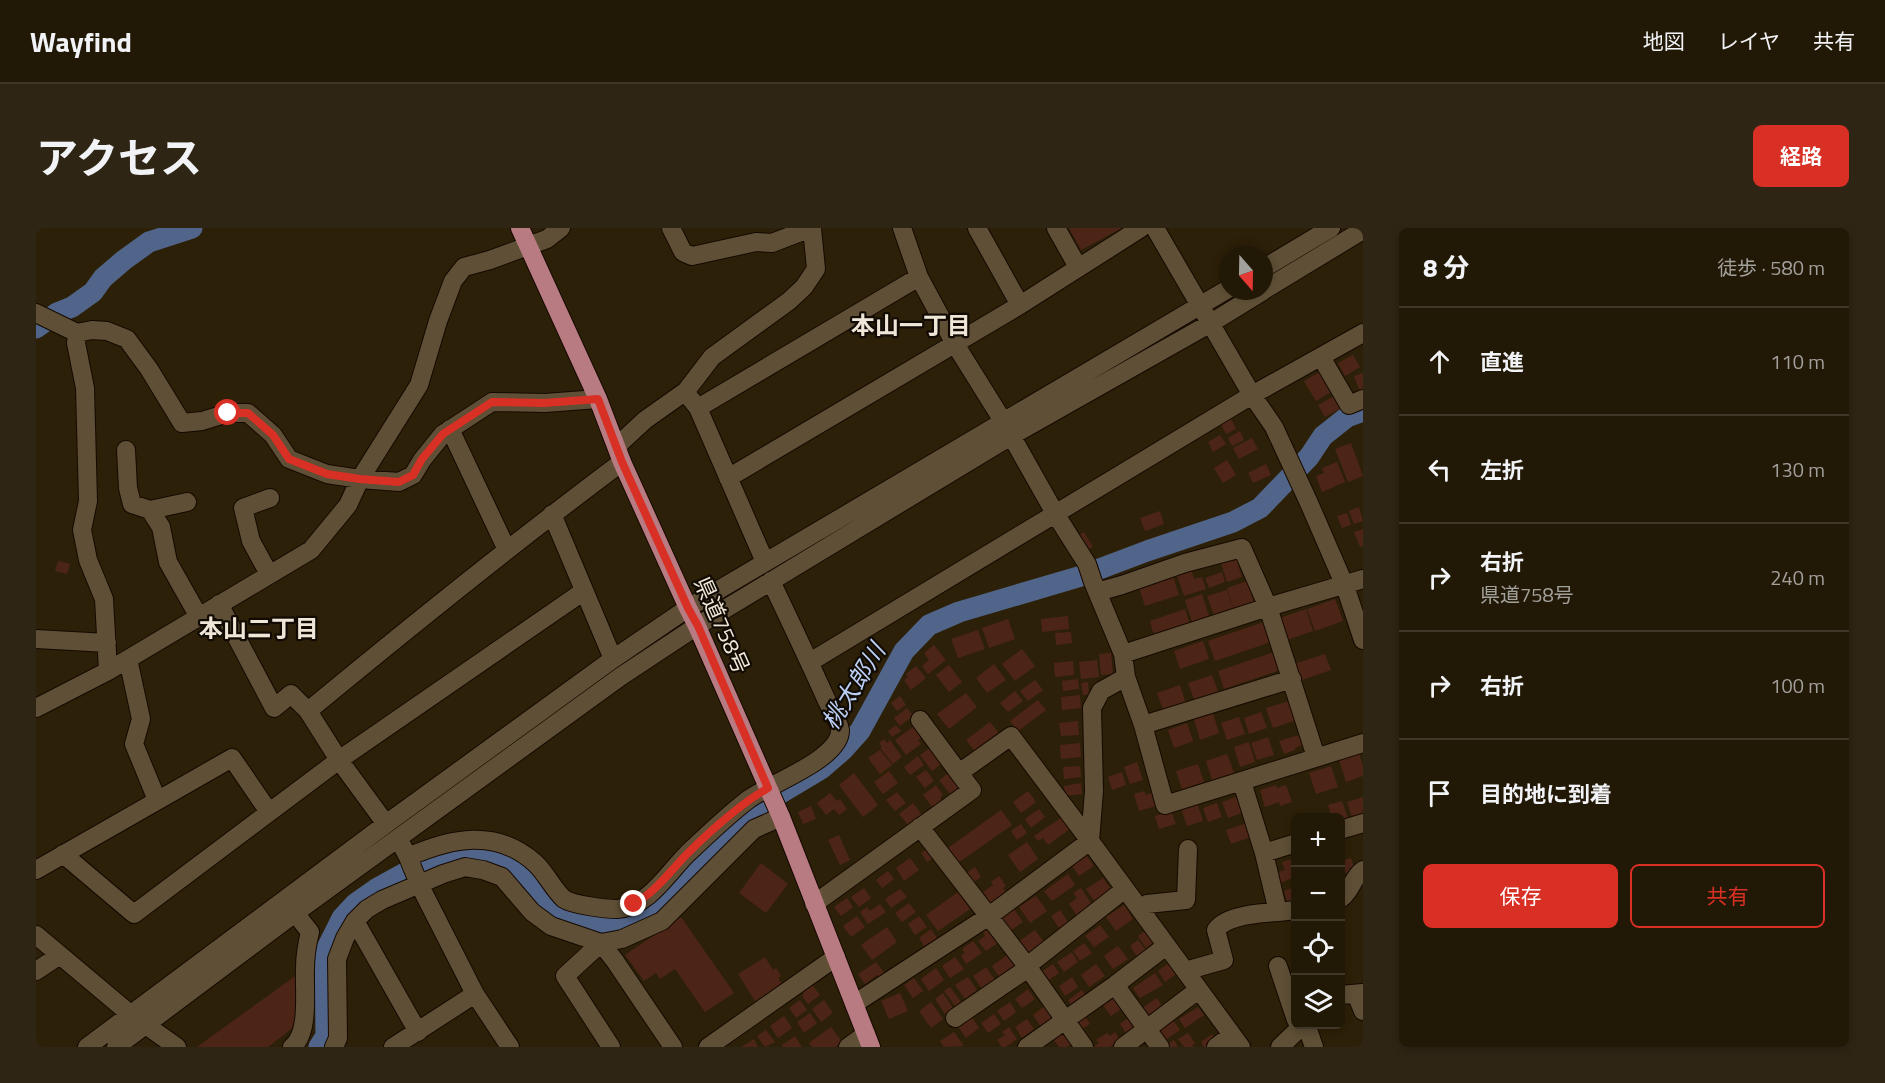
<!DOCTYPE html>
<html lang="ja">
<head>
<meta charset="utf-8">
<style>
	:root { --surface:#221806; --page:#2e2514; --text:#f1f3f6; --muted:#a2a09b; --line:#3f3728; --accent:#d93025 }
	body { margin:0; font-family:"Titillium Web","Noto Sans JP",sans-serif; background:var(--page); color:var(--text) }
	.controls { position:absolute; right:18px; bottom:18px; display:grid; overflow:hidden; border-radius:9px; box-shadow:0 3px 9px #0003 }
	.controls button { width:54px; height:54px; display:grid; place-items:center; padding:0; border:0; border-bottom:2px solid var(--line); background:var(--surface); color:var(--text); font:30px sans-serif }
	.compass { position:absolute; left:1183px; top:18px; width:54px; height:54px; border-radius:50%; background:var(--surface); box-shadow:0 3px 9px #0003; rotate:160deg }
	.stop { position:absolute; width:18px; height:18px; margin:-14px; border:4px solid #d93025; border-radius:50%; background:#fff }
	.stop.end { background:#d93025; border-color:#fff; box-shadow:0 2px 6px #0008 }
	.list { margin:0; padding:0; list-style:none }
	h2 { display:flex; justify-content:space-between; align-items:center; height:78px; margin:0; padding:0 24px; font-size:26px }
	h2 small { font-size:20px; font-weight:400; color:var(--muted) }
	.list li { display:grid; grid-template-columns:39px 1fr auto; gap:18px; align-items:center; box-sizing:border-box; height:108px; padding:0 24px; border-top:2px solid var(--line) }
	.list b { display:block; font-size:22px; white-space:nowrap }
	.list p { margin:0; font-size:20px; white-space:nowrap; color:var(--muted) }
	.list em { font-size:20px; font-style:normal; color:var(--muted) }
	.actions { display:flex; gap:12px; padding:18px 24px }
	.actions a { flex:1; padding:14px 0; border:2px solid var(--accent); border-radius:9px; text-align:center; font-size:21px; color:var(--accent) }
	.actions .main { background:var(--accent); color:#fff }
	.icon { flex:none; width:33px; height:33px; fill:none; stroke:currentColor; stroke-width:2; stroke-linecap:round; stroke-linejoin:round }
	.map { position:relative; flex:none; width:1327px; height:819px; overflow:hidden; border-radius:9px }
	header { display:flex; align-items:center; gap:36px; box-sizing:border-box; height:84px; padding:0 30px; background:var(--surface); border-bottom:2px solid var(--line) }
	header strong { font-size:28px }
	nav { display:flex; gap:33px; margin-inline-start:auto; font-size:21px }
	.intro { display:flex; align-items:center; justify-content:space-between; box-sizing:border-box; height:144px; padding:0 36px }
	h1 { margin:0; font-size:42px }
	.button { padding:15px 27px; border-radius:9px; background:var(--accent); color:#fff; font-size:21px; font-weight:700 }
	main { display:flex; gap:36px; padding:0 36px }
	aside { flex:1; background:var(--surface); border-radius:9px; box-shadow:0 3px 9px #0003 }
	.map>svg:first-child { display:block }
</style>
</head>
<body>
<header>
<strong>Wayfind</strong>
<nav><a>地図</a><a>レイヤ</a><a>共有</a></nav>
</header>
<div class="intro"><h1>アクセス</h1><a class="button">経路</a></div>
<main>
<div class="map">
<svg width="1327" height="819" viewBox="0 0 1327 819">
	<rect width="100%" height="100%" fill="#2d2008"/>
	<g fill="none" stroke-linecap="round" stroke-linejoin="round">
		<path stroke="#51658a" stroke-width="21" d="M0,100L21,85L36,79L57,64L67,50L88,32L113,14L156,0
			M283,819L290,808L289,724L306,690L320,675L340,661L387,635L411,628L437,625L461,629L479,640L520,684L539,695L582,699L612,687L626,677L696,600L718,581L785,541L807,522L824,503L868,423L893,397L923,384L1042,349L1111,323L1197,294L1224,280L1273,229L1287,208L1311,189L1327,183"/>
	</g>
	<path fill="#4d2517" d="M1033,0H1086L1045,22Z
		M1317,127L1324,139L1309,148L1302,135Z
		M1284,144L1295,164L1280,173L1268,153Z
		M1327,145V163L1324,164L1318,148Z
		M1300,167L1307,179L1289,189L1282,177Z
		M1194,189L1200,201L1190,206L1184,194Z
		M1204,203L1208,212L1196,218L1192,210Z
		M1184,207L1190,216L1177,224L1172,214Z
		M1216,210L1222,221L1203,231L1197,220Z
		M1315,215L1327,248L1312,254L1299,221Z
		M1191,232L1200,247L1187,255L1178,240Z
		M1301,234L1309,254L1286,264L1280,248L1288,245L1286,240Z
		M1230,236L1235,247L1217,255L1212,245Z
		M1323,279L1327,293L1318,296L1313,283Z
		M1124,283L1128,296L1109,303L1104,290Z
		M1311,285L1315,297L1306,300L1301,288Z
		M1327,301V318L1324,319L1318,304Z
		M1048,304L1057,319L1049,323L1040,309Z
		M1200,330L1206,349L1191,354L1185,335Z
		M22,333L34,336L31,346L19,343Z
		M1154,337L1158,351L1166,349L1170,361L1148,368L1139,342Z
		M1135,342L1143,367L1109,378L1101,354Z
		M1186,344L1189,354L1173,360L1169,350Z
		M1211,353L1219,378L1199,385L1191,360Z
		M1191,362L1198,383L1179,390L1171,368Z
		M1166,366L1174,391L1157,397L1149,372Z
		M1299,371L1307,393L1279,403L1271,381Z
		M1149,381L1155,399L1119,411L1114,393Z
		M1270,381L1277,403L1251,412L1244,390Z
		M1032,388L1033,401L1006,404L1005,391Z
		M972,391L979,411L953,420L946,400Z
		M1228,394L1235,414L1179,433L1172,413Z
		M942,402L949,421L922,430L915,411Z
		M1035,404L1036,415L1020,417L1019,405Z
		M1167,413L1173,431L1144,441L1138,423Z
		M898,417L910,432L892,446L886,438L893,432L888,425Z
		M986,421L999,438L979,453L966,436Z
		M1238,424L1244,442L1188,461L1182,443Z
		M1075,425L1077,446L1065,447L1063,426Z
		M1289,426L1295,442L1263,453L1258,436Z
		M1061,432L1063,449L1045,451L1043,434Z
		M1037,433L1038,447L1019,449L1018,435Z
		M958,436L970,452L951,465L940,450Z
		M913,437L926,454L913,464L900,447Z
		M880,438L890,450L875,462L868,452L872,449L870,446Z
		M1176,447L1183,466L1159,474L1152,455Z
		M1042,451L1043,461L1027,463L1026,453Z
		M999,452L1007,462L992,473L984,463Z
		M1052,454L1053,466L1047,467L1045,455Z
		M1144,457L1150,476L1128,484L1121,465Z
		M979,463L987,473L972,484L964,475Z
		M930,465L941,479L913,501L901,486Z
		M1044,467L1045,480L1026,482L1025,469Z
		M864,468L870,477L861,483L855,475Z
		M1002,472L1010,482L982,503L974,493Z
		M1254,473L1261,492L1237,500L1230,480Z
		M871,480L877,488L864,498L858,490Z
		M1225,484L1231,500L1213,506L1208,490Z
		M1177,485L1183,505L1164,512L1158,491Z
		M1203,489L1209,506L1191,512L1185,495Z
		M1042,493L1043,507L1025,508L1023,495Z
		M954,494L965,508L941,526L930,512Z
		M1151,495L1157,513L1138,520L1132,502Z
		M881,496L889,507L882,512L885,516L870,527L859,512Z
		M860,497L865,503L856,509L852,503Z
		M1263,507L1266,517L1259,520V522L1248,526L1243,513Z
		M1232,509L1238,527L1221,532L1215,515Z
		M848,511L851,515L854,512L866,529L857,536L844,520L846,519L843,515Z
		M1213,514L1219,534L1204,539L1198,519Z
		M1044,515L1045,529L1025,531L1024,517Z
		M897,518L909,533L896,543L884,527Z
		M844,522L856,537L844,546L832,530Z
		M1323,525L1327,538V548L1310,554L1303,532Z
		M1191,526L1198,545L1176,552L1170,533Z
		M882,528L888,537L874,547L868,539Z
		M1101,534L1107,552L1094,556L1088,539Z
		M1162,536L1168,554L1146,561L1140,543Z
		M1044,538L1045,549L1028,551L1027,539Z
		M1295,538L1302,559L1280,566L1273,545Z
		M890,542L898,553L889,560L880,549Z
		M853,543L862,555L847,566L838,554Z
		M914,544L925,558L914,566L903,552Z
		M1086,544L1090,557L1076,562L1072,549Z
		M818,545L842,577L827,589L803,557Z
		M1045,555L1046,566L1029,568L1028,558Z
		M900,557L907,567L904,570L906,573L897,580L887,567Z
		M1240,557L1241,560L1250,557L1256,574L1244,578L1243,574L1229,579L1224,562Z
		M992,563L1000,574L985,585L977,574Z
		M1108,563L1110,567L1116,565L1120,578L1103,583L1098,566Z
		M861,564L870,575L859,583L850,572Z
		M794,565L801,573L804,571L811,581L803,587L798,581L790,587L781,575Z
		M1203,568L1208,584L1192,590L1186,574Z
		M1327,569V589L1317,592L1311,574Z
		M1306,573L1312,590L1304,592V590H1296L1292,577Z
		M877,575L886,587L872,597L863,586Z
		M1161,575L1167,593L1151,598L1145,580Z
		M1181,575L1186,589L1172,594L1167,580Z
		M775,578L780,591L767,596L762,584Z
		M1003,581L1009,589L995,600L989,591Z
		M965,582L976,597L922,635L912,620Z
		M1135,583L1140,596L1123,601L1119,588Z
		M1026,589L1034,601L1012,617L1007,610L1002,613L998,608Z
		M1211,595L1215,609L1195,616L1190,602Z
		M985,596L991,605L981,612L975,603Z
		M803,607L814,632L804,637L792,612Z
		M991,614L1002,631L984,644L972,627Z
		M894,619L900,628L891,634L885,625Z
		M1051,628L1058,638L1043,648L1036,638Z
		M874,630L883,642L868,653L860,640Z
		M1258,630L1260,641L1257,642L1259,649L1244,655L1240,645L1249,642L1246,634Z
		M1315,630L1318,639L1313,640L1316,647L1311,649L1306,633Z
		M1304,634L1310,650L1306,651L1309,661L1304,662Z
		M725,635L752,656L730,685L703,665Z
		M939,639L945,649L935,656L928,647Z
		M852,643L858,651L846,660L840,652Z
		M1032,646L1039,657L1016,673L1008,663Z
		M963,648L970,658L967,660L971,665L956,676L947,664L957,657L955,654Z
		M1067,650L1075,661L1072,663L1075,667L1061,677L1050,661Z
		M1260,654V674L1252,677L1248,663L1256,660L1255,656Z
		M828,660L835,670L823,679L815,669Z
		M1045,660L1057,678L1042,689L1033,676L1041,670L1037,665Z
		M864,661L871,669L855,680L849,671Z
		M922,664L934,681L902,703L890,687Z
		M1000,668L1011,683L994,695L983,679Z
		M811,670L817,679L805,688L798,679Z
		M873,675L880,684L866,694L859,685Z
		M844,676L850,684L832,696L824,684L831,679L834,683Z
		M1088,677L1097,691L1080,703L1070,689Z
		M978,681L987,694L974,703L965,690Z
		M1024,682L1032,694L1023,700L1015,688Z
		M821,688L829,699L815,709L807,698Z
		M883,688L891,699L879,707L872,696Z
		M645,689L698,765L669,784L639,741L624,751L620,745L608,753L589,727Z
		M1064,697L1073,709L1058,719L1049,708Z
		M851,699L861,714L836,732L825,717Z
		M953,700L963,714L950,723L942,713L949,708L947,704Z
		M895,701L903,713L896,718L893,715L888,718L883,710Z
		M999,702L1008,714L990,727L982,714Z
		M1109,703L1117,715L1110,720L1102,708Z
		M1102,712L1110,722L1101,728L1094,718Z
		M937,713L946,725L930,736L925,728L929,725L926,721Z
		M1048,715L1056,725L1044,733L1037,723Z
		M1082,718L1092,731L1077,741L1068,728Z
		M1036,724L1042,734L1028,744L1021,734Z
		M971,727L979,739L964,750L956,738Z
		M729,729L737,742L740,740L745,748L742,750L746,756L719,773L702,746Z
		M919,729L928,741L914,750L906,738Z
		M840,734L849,746L843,750L841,747L829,756L822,746Z
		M1133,735L1140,746L1129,754L1122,743Z
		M1017,736L1023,745L1011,753L1005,744Z
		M1060,736L1069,748L1053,759L1045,747Z
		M950,739L959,752L946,761L937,748Z
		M900,740L908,752L893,763L885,751Z
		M1119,745L1127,757L1104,770L1097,760Z
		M262,746L264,794L232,819H161Z
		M932,749L941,762L929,771L919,757Z
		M1036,749L1042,759L1029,768L1023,758Z
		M878,750L887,763L877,770L868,757Z
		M774,754L784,767L772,776L766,768L768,766L764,761Z
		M914,759L925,774L919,778L908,763Z
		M992,761L999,771L986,780L979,771Z
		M1046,762L1052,771L1038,781L1032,772Z
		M864,765L872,783L853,791L845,773Z
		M907,765L917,780L909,786L899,771Z
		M1080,768L1088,779L1075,788L1067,777Z
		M1121,770L1127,779L1112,789L1106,780Z
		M764,772L771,782L760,790L753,780Z
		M788,772L797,785L785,794L776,781Z
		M895,774L907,791L895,800L883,783Z
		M974,774L980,784L968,793L961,783Z
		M1009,778L1017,790L1005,799L997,787Z
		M1162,779L1168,787L1149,800L1143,791Z
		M774,785L781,795L768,805L761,794Z
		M958,786L965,796L952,805L945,795Z
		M1048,787L1054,796L1046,801L1040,792Z
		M1096,787L1104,800L1092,808L1084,796Z
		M748,788L756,800L742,810L734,798Z
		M935,788L943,800L930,810L921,797Z
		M991,791L998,801L986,810L979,799Z
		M1137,792L1144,802L1126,814L1121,806L1125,803L1123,801Z
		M795,799L806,814L799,819H776L773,815Z
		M973,799L981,811L970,819H966L961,812L969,807L966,804Z
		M730,802L739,814L729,819L721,808Z
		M1030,803L1038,814L1031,819H1023L1018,812Z
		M918,804L928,818L908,819L904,813Z
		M1079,804L1084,812L1074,819H1057L1063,815L1060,812L1071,805L1074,808Z
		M1152,805L1159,815L1156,817L1158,819H1148L1142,811Z
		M1176,806L1180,813L1171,819H1168L1165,814Z
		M759,808L766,819H747L746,817Z
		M718,811L722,819H705Z
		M1138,812L1142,819H1128Z"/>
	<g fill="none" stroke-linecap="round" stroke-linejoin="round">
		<g stroke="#150900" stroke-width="20">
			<path id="minor" d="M635,0L647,24L656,28L720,14L736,15L775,0
				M866,0L883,49L919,116L967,193L1020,287L1051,336L1057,354L1087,426L1090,449L1107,497L1129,577L1327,515
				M941,0L984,77
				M1020,0L1042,39
				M1119,0L1216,167L1238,199L1273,275L1309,358L1327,412
				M1228,40L1295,0
				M1228,62L1327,2
				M0,85L41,105L56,102L71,103L91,111L113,141L146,195L166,193L192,185H212L237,207L253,231L291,246L324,251L363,254L377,247L386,232L407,206L456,174L509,175L562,171
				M41,105L40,115L49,160L52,273L46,302L52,332L68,371L72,443
				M1285,129L1313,177L1327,171
				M654,170L662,180L729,334
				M662,180L883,49
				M414,201L471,322
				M581,218L609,192L650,163L676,129L753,73L768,59L780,41L776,0
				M90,222L92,260L96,276L114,282
				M692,250L984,77L1105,0
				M151,274L114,282L125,299L132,334L163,389
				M516,286L577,431
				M233,346L215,313L207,280L234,270
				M1061,364L1086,357L1149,335L1206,320L1232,379L1280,529
				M183,376L238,480L255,466L272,483L303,532L350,596
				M0,411L71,415
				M1087,426L1232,379L1327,351
				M92,431L105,491L98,516L121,572
				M774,434L1216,167L1327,105
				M0,480L72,443L275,322L312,277L324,251L383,157L402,93L417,53L428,39L454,32L511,11L525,0
				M272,483C375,398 479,314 586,234
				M884,492L923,545
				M1107,497L1256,451
				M1206,554L1228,625L1260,615
				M884,599L991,738L1048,819
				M1304,602L1327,595
				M362,610L372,629C415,610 460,600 499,635C510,645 517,661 528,671C537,677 570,681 581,681C612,679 631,646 651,626C670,608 693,586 713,571C733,556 805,531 804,502C803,493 795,481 791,473C773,433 754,393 735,353
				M1228,625L1242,684L1260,682
				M27,626L98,686L303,532L548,363
				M372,629L383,656L439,766L474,819
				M0,642L196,530L233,584
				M1304,671C1315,664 1316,650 1327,642
				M778,676L936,562L923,545L975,508L1054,613L1205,819
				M1104,681L1111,676L1150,672L1152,621
				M319,693L382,804
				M0,707L94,786L141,819
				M991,738L1089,661
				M1242,738L1260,792
				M0,743L24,727
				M1149,743L1188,732L1180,702C1190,687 1224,685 1242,684
				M1079,757L1124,819
				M1320,766L1327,783
				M1304,767L1327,765
				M818,776L953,688L1054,613L1058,563L1056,480L1065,463L1090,449
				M919,790L992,740
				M1270,796L1278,819
				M51,819L350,596L577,431L652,380L1192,61
				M80,819L259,685L584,449L661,398L975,208L1175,95L1227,63
				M256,819C274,805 268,763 269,741C269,729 271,716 274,704L259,685
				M298,819L302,810L301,731L309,710L319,693L331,681L346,672L407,646L429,639L447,642L466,649L496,684L515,698L565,715L586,711L626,693L718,601L745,589
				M357,819L439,766
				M575,819L529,748L565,715L579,733L637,819
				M672,819L800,729
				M812,819L830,806
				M991,819L1079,757L1130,718
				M1087,819L1162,762
				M1180,819L1196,807
				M1244,819L1268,796"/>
		</g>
		<g stroke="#150900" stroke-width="20">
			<path id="major" d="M484,0L562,171L586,234L652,380L661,398L745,589L835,819"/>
		</g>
		<use href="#minor" stroke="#5e4f36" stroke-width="18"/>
		<use href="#major" stroke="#b97b82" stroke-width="18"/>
	</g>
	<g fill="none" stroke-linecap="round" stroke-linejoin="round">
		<path stroke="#d93025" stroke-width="8" d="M192,185H212L237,207L253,231L291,246L324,251L363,254L377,247L386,231L407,206L456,174L508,175L562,171L586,234L652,380L662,398L732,560C703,577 673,604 649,628C633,645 619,664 598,676"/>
	</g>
	<g text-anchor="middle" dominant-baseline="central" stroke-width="4.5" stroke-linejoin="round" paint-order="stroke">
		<g font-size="22" fill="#efe6d8" stroke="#110b03">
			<text transform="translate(686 397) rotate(66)">県道758号</text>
		</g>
		<g font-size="24" font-weight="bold" fill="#efe6d8" stroke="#110b03">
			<text x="875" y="97">本山一丁目</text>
			<text x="223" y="400">本山二丁目</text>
		</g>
		<g font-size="24" font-style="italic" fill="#bbcff5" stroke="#110b03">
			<text transform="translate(817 458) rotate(-58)">桃太郎川</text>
		</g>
	</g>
</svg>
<div class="controls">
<button>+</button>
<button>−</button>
<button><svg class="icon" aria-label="locate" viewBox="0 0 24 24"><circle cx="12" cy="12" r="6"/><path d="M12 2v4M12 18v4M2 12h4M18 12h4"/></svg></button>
<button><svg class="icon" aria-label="layers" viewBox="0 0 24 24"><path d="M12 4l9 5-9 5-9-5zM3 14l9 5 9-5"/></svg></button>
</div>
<svg class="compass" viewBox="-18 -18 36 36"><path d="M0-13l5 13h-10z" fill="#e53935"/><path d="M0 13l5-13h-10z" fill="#a2a09b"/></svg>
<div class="stop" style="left:192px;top:185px"></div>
<div class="stop end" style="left:598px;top:676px"></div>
</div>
<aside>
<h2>8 分<small>徒歩 · 580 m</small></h2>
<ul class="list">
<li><svg class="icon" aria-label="ahead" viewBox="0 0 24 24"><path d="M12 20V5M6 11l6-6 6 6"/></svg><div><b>直進</b></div><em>110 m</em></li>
<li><svg class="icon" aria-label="left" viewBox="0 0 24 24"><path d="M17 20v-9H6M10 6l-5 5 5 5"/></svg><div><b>左折</b></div><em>130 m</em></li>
<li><svg class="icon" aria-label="right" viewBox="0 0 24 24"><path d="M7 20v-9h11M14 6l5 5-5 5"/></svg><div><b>右折</b><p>県道758号</p></div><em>240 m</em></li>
<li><svg class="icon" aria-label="right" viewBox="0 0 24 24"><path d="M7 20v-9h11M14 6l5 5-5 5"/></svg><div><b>右折</b></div><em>100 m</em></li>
<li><svg class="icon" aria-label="arrive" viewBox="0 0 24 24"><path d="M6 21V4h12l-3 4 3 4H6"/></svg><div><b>目的地に到着</b></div></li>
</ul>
<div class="actions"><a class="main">保存</a><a>共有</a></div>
</aside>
</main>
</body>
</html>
